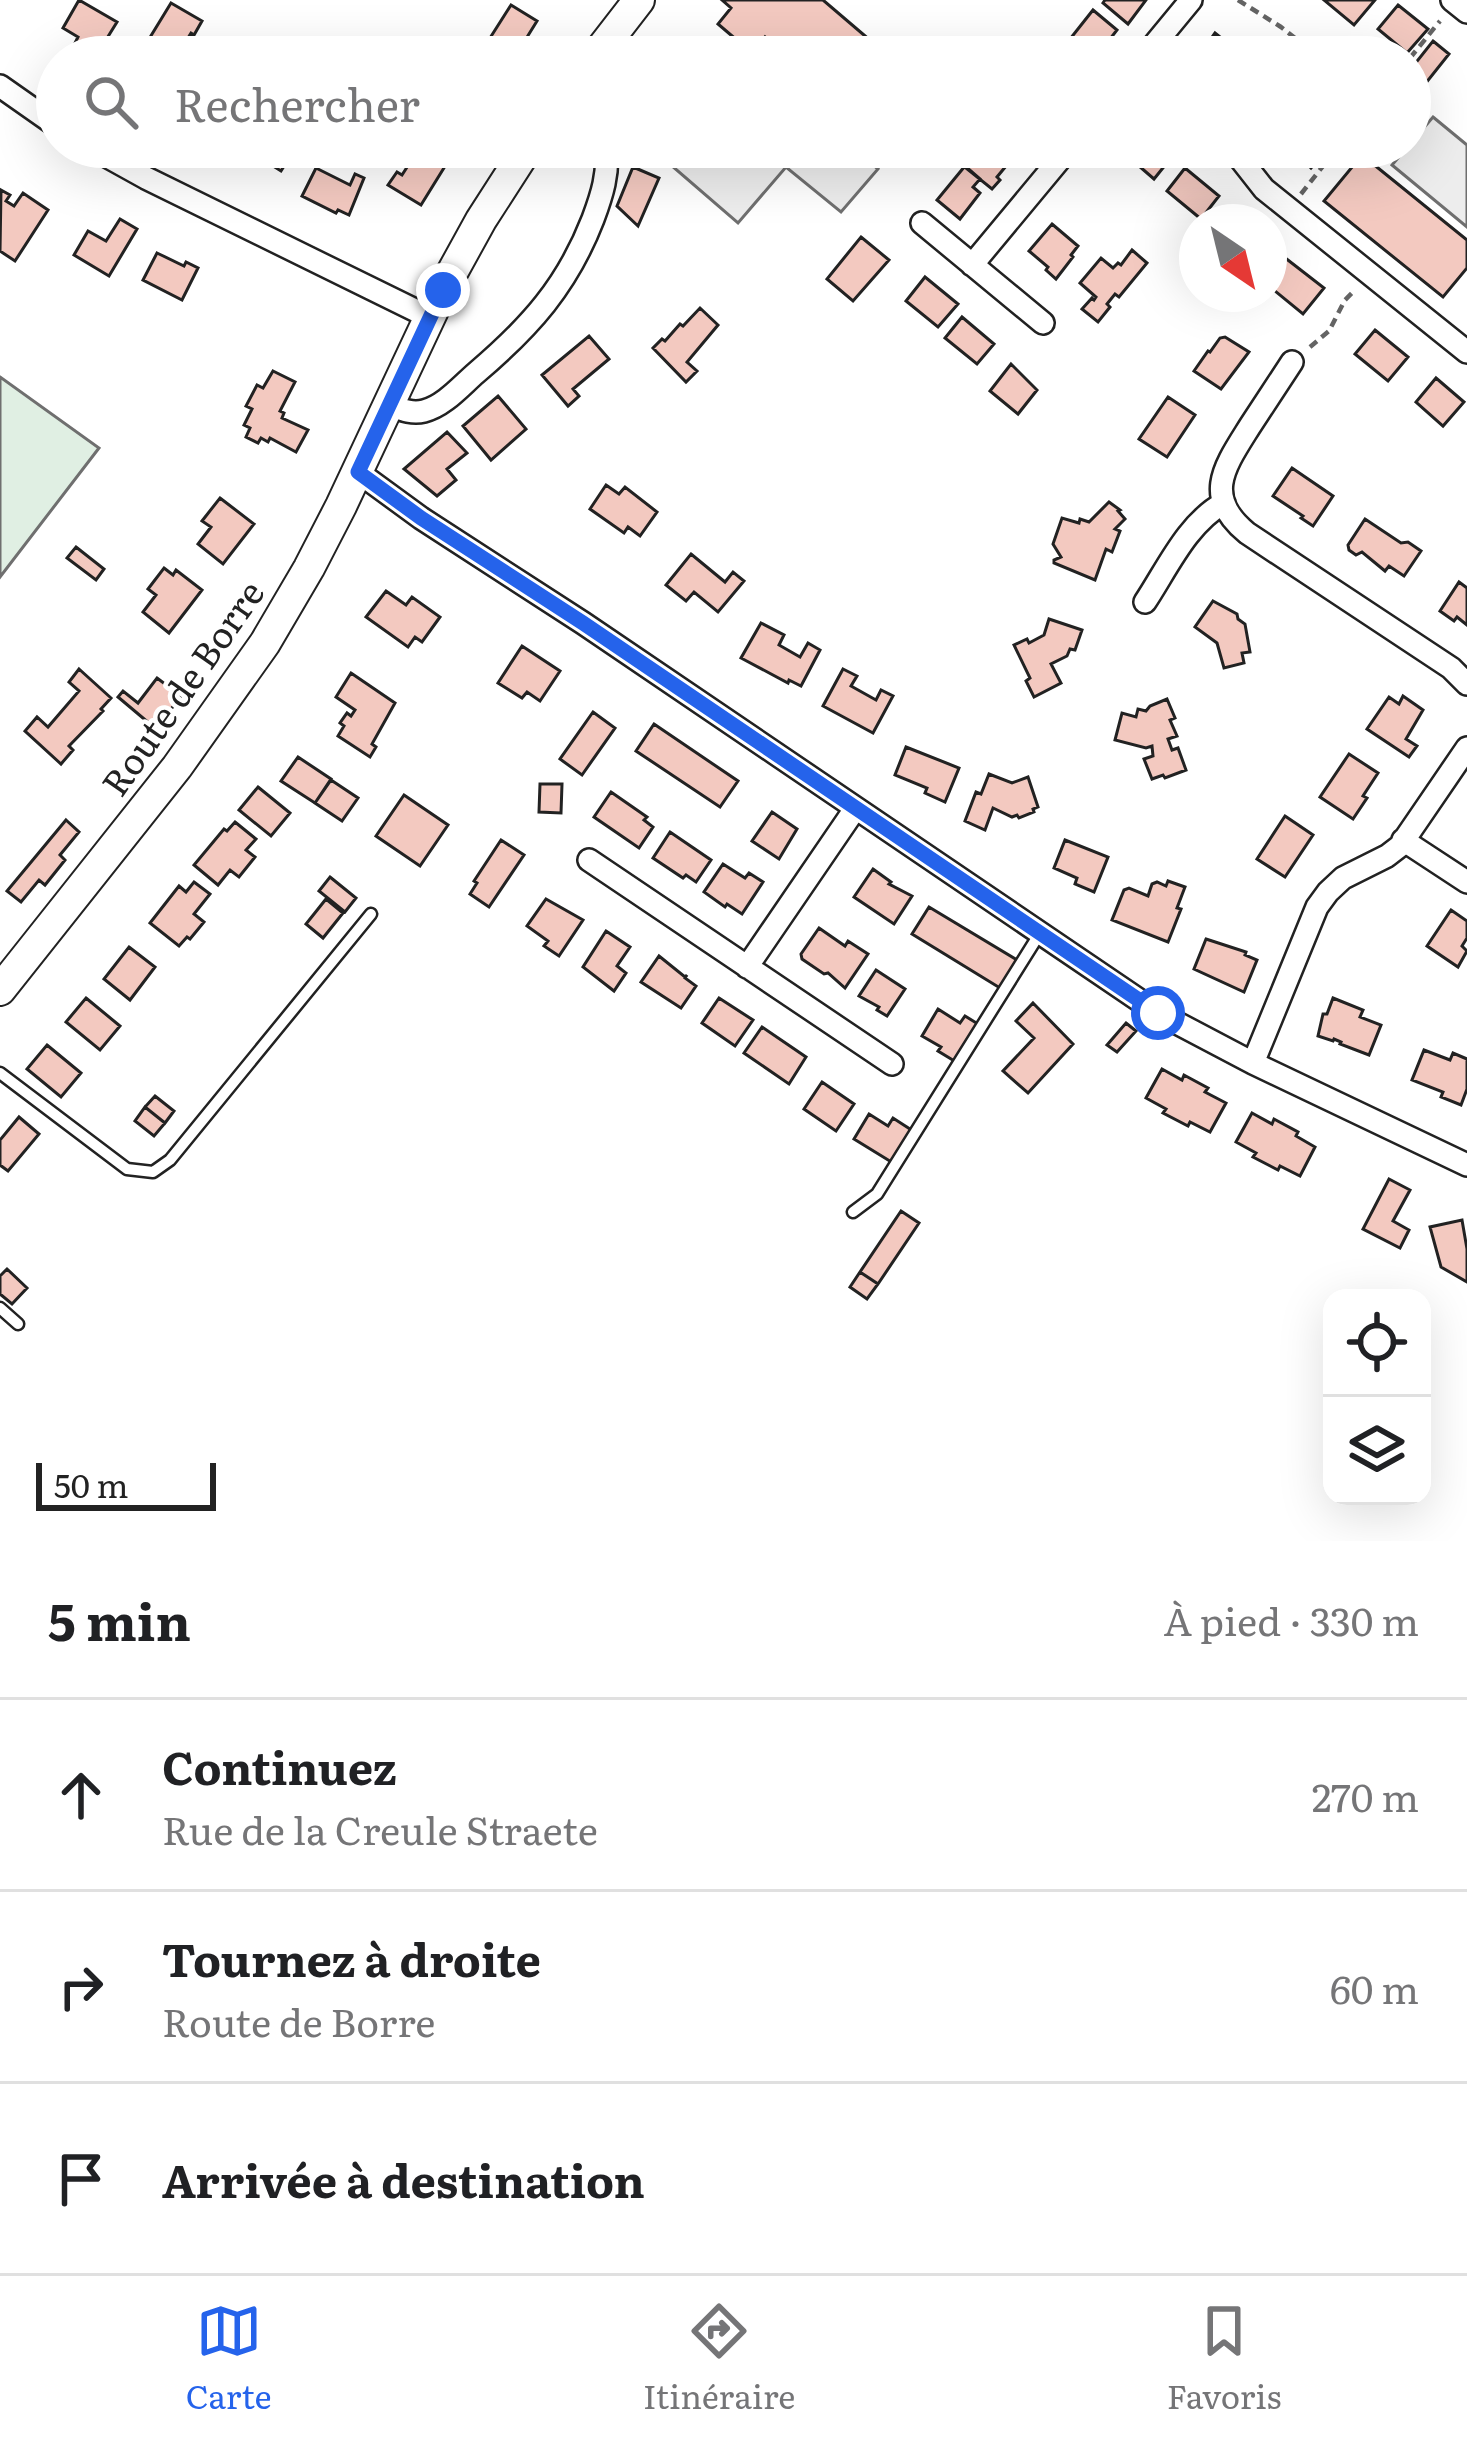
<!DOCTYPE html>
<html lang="fr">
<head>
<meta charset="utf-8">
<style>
	:root { --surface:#fff; --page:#f2f2f2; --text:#202124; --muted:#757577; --line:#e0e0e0; --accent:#2563eb }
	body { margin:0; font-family:Literata,serif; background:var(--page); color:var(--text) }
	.controls { position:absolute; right:36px; bottom:36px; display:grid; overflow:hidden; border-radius:24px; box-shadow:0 12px 48px #0002 }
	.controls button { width:108px; height:108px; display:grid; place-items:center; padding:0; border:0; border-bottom:3px solid var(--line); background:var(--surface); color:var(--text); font:60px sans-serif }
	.compass { position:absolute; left:1179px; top:204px; width:108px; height:108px; border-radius:50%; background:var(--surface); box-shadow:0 12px 48px #0002; rotate:145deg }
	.scale { position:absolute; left:36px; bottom:30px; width:180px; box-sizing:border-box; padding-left:12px; border:6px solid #222; border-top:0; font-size:33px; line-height:42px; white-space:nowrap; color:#222; -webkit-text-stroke:9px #fff; paint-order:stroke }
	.stop { position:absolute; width:36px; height:36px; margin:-27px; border:9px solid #2563eb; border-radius:50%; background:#fff }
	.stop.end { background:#2563eb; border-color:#fff; box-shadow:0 3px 12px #0008 }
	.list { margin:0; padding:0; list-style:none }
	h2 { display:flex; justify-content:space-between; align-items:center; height:156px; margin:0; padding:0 48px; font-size:51px }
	h2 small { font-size:39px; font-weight:400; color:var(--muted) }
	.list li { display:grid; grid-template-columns:78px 1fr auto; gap:36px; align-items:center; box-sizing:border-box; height:192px; padding:0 48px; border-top:3px solid var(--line) }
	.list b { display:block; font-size:45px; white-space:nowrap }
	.list p { margin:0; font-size:39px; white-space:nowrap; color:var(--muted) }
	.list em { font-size:39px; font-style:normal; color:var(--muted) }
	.icon { flex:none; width:66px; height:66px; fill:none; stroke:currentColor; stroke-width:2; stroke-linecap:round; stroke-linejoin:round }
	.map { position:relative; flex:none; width:1467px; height:1541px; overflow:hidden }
	.search { position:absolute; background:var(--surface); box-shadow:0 12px 48px #0002; left:36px; right:36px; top:36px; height:132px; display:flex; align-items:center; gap:30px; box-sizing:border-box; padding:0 42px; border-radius:66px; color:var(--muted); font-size:45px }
	.sheet { height:732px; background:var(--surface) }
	nav { display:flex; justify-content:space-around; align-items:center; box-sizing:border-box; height:168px; border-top:3px solid var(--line); background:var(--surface); font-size:33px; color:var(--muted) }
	nav a { display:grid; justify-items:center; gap:6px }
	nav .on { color:var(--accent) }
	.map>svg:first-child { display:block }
</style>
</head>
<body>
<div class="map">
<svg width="1467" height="1541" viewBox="0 0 1467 1541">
	<rect width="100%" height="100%" fill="#fff"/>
	<path fill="#e0efe3" stroke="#6f6f6f" stroke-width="3" d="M0,377L99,448L0,577Z"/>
	<path fill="#ededed" stroke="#6f6f6f" stroke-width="3" d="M1433,117L1467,145V227L1392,165Z
		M650,147H852L878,169L841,212L786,167L738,223Z"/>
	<path fill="#f3c9c0" stroke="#222" stroke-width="3" d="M79,0L117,22L96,56L75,43L78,37L63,28Z
		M722,0H823L878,47L869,57H784L779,53L781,51L765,37L752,53L718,24L731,8Z
		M1105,0H1146L1128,24L1103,3Z
		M1324,0H1375L1354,25Z
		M171,3L202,21L194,35L191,33L176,57H138Z
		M511,5L537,21L516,55L490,38Z
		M1398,5L1428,29L1407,53L1378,29Z
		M1093,10L1117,30L1103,48L1107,51L1102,57H1092L1070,39Z
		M1215,33L1245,57H1198Z
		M1433,41L1449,54L1410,103V70Z
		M243,147H296L281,171Z
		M420,147L447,163L421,205L388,185L397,172L402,175Z
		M958,147H1007L1016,154L997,177L1000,180L992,189L951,156Z
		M1117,147H1168L1175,153L1154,179Z
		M1291,147H1329L1311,168Z
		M1362,155L1467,240V268L1443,297L1324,201Z
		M965,166L980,179L973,187L980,193L960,219L937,200Z
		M633,167L659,178L638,226L617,206Z
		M316,168L350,185L355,174L364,178L349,215L338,210L336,213L302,196Z
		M1185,168L1219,196L1201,219L1167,191Z
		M1,190L10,195L6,201L14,206L23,193L48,210L15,261L0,251Z
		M120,219L137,229L109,276L74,255L88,231L106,241Z
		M1052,224L1078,246L1071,255L1073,257L1056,279L1046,270L1048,267L1029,251Z
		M861,237L889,260L853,301L827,279Z
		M1132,250L1147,263L1119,297L1115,294L1107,304L1110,307L1098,322L1082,309L1092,298L1094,300L1096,297L1080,283L1101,258L1113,268L1118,263L1121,265Z
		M157,253L184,266L186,262L198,268L182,300L143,280Z
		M1284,257L1324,288L1303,314L1269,286V275Z
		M925,277L958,304L938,327L906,301Z
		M700,308L718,325L687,362L697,371L686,382L653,348L662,339L665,341L680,324L683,326Z
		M962,317L994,344L977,364L945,338Z
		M1375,330L1408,357L1388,381L1355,354Z
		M589,336L609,359L573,389L579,396L568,406L542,375Z
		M1225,337L1249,352L1221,389L1194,371L1208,351L1210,352L1220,338Z
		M1011,364L1037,390L1018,414L990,391Z
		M273,371L295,382L280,411L284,413L282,418L308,430L296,452L270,438L268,442L261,438L258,443L246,437L250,428L244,425L252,409L246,406L257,385L263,388Z
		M1436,378L1464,402L1443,426L1416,402Z
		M498,396L526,429L491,460L463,426Z
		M1168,397L1195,415L1167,457L1139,439Z
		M447,432L467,453L447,469L456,480L437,496L404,469Z
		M1292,468L1333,496L1313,526L1301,518L1303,516L1273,496Z
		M606,485L619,494L625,487L657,512L640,536L628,527L624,533L590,509Z
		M220,498L254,524L223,564L198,544L211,527L202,521Z
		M1109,502L1120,510L1118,511L1125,519L1115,529L1120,531L1112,552L1106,549L1095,580L1054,563V560L1061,557L1053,544L1062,518L1079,523L1080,519L1089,522Z
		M1365,519L1401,543L1408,542L1421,551L1404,576L1389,566L1385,571L1362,552L1356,555L1349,550L1348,545Z
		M76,547L104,569L96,580L67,558Z
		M691,554L725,582L733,572L744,581L718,612L694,592L686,601L666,585Z
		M164,568L173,575L176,570L202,590L169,633L143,612L156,595L148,589Z
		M1459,582L1467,588V625L1457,617L1454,621L1440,611Z
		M386,591L406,605L412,597L440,617L422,642L415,637L408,647L366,617Z
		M1213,601L1237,614L1238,619L1245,624L1250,652L1242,653L1244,663L1224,668L1217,643L1195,627Z
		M1049,619L1082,630L1075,650L1070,649L1067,656L1051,664L1061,683L1034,697L1026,681L1030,678L1014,645L1027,639L1029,643L1044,635Z
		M761,623L784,635L779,645L800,657L808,643L820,650L801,686L789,680L788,683L741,658Z
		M522,646L560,671L540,701L527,692L522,698L498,683Z
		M79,669L111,698L101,709L103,711L69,746L73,750L61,764L25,731L37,717L48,727L79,691L69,682Z
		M843,669L857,676L851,686L876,700L881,690L893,696L873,733L823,706Z
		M351,673L395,703L372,744L376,747L370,757L338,736L344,726L340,723L347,713L351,716L355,710L336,697Z
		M157,678L181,696L156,729L118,697L123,691L138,703Z
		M1403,696L1423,710L1406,739L1417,746L1409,757L1367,729L1389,697L1399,704Z
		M1167,699L1175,718L1170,720L1177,736L1168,739L1172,750L1178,748L1186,770L1165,778L1163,775L1152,779L1144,759L1153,756L1152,746L1146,748L1115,740L1122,713L1136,717L1138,709L1146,711L1150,706Z
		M593,712L615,728L582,775L560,759Z
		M654,724L738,781L720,807L636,751Z
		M906,747L959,768L945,802L925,793L927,788L895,775Z
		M1349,754L1378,773L1363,796L1367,798L1353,819L1320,797Z
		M298,757L331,779L315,803L281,781Z
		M989,774L1012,783L1028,777L1038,807L1033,809L1034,812L1019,818L1017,815L1012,817L993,808L985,830L965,821L976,792L981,794Z
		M331,780L358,798L342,821L315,803Z
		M540,784H562L561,813L539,812Z
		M258,787L290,813L271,836L239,810Z
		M611,792L647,817L644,820L653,827L639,848L594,817Z
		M404,795L448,825L420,866L376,836Z
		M772,812L797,829L779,859L752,841Z
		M1285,816L1313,835L1285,877L1257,859Z
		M66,820L79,832L60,855L65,860L45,885L39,880L21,902L7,891Z
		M235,822L256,839L246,850L255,857L239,877L230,870L218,885L194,865L224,829L227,831Z
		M670,832L711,860L696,882L686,875L683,878L653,858Z
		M501,840L524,855L489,907L470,894L477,883L474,881Z
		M1065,840L1108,857L1094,892L1075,884L1077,878L1054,868Z
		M723,864L745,878L749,873L763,882L742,914L727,904L725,907L704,892Z
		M873,869L891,882L889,884L912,896L894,924L854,897Z
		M330,877L356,898L345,912L319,891Z
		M1168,881L1185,887L1177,908L1181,909L1168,942L1112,920L1124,890L1129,888L1148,896L1152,884L1157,882L1166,886Z
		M194,882L210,894L194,914L204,922L190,939L187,937L179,946L150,923L179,886L186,892Z
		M326,899L343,913L323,938L306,924Z
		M546,899L583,920L559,956L544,946L548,941L527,926Z
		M929,907L1017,960L1000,988L912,934Z
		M1451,910L1467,921V938L1462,946L1467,951L1458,967L1427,946Z
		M819,928L845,946L848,941L868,954L845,988L828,973L824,974L802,959L801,954Z
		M606,931L630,947L617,966L626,973L614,991L583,967Z
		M1206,939L1246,952L1245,955L1257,960L1244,992L1194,969Z
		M129,947L155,967L130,1000L104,979Z
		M659,956L685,977L687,975L685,978L696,986L681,1008L641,982Z
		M876,970L905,989L887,1016L877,1010L879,1007L859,996Z
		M86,998L120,1026L100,1050L66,1022Z
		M719,998L753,1020L735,1046L702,1023Z
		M1333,998L1363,1010L1360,1017L1381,1025L1369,1055L1340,1044L1341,1042L1334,1039L1333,1041L1318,1036L1323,1014H1327Z
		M1033,1003L1073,1044L1028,1093L1003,1071L1034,1038L1016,1021Z
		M938,1009L960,1023L965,1016L978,1024L956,1062L938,1051L941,1047L922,1036Z
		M1126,1023L1136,1031L1117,1052L1107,1045Z
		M762,1027L806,1057L789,1084L744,1053Z
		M47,1045L81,1073L61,1097L27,1069Z
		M1424,1050L1450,1060L1453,1053L1467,1059V1089L1461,1105L1441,1097L1443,1092L1412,1080Z
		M1162,1069L1182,1080L1184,1075L1208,1088L1205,1092L1226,1103L1210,1132L1190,1122L1188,1126L1163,1113L1166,1109L1146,1098Z
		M822,1082L854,1104L836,1131L804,1109Z
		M155,1096L174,1111L165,1123L145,1107Z
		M145,1107L165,1123L154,1136L135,1121Z
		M1252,1113L1272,1124L1274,1119L1298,1132L1296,1136L1315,1147L1300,1176L1280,1166L1278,1170L1253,1157L1256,1153L1236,1142Z
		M869,1114L888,1126L893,1118L913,1131L893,1163L854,1139Z
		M19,1117L39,1134L8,1171L0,1165V1140Z
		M1389,1179L1410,1190L1393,1221L1409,1230L1400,1248L1363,1229Z
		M901,1211L919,1223L878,1284L860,1272Z
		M1462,1220L1467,1249V1282L1441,1267L1430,1227Z
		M7,1269L27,1288L12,1304L0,1294V1276Z
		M860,1272L878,1284L867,1299L850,1287Z"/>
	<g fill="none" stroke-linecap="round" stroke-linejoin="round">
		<g stroke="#222" stroke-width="15">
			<path id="service" d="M0,1073L127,1169L153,1172L170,1160L371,914
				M853,1212L877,1194L1040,933
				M0,1308L18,1324"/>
		</g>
		<g stroke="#222" stroke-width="26">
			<path id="minor" d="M1452,0L1467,12
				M1144,57L1191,0
				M0,86L57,126
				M90,147L146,178L429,317
				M1231,147L1264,189L1467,352
				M922,223L1043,323
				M972,265L1070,147
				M1292,362C1278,383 1264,405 1250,426C1225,466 1202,496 1247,533L1451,668L1467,684
				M388,405C400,409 411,414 424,411C444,406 461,386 476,373C530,327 567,286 593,219C602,195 609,173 606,147
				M358,472L421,518L583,623L1158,1013L1253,1063L1467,1165
				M1145,602C1167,569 1187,523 1224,503
				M1403,840L1467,882
				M589,860L892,1064
				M747,967L855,809
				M1253,1063L1317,907L1328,892L1343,878L1387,856L1400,846L1467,748"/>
		</g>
		<g stroke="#222" stroke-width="34">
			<path id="secondary" d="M595,57L639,0
				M0,990L177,767L265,643L309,568L341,506L443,289L481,220L528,147"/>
		</g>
		<path stroke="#646464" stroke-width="4.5" stroke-dasharray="9 6" stroke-linecap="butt" d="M1238,0L1281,27L1319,57
			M1410,58L1440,21
			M1301,194L1338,147
			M1310,347L1329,331L1345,300L1354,291"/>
		<use href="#service" stroke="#fff" stroke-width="10"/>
		<use href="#minor" stroke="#fff" stroke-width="21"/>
		<use href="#secondary" stroke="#fff" stroke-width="30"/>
	</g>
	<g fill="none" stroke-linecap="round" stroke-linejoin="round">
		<path stroke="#2563eb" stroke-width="15" d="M443,290L358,472L421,518L583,623L1158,1013"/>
	</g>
	<g text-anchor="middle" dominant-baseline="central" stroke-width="9" stroke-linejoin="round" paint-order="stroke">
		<g font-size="36" fill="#222" stroke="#fff">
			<text transform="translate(181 687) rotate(-55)">Route de Borre</text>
		</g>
	</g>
</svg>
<div class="controls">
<button><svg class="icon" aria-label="locate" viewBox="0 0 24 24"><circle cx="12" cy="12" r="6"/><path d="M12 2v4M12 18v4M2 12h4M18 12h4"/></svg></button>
<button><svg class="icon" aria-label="layers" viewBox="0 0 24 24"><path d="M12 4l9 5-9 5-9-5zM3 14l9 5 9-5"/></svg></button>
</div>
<svg class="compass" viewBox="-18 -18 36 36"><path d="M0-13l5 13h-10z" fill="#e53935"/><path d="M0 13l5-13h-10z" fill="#757577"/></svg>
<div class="scale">50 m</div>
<div class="stop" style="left:1158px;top:1013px"></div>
<div class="stop end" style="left:443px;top:290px"></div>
<div class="search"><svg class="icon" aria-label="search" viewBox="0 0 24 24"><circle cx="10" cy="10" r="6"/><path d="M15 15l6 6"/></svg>Rechercher</div>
</div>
<section class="sheet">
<h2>5 min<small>À pied · 330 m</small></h2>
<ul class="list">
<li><svg class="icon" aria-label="ahead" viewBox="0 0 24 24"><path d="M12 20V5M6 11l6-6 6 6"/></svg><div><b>Continuez</b><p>Rue de la Creule Straete</p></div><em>270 m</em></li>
<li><svg class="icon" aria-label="right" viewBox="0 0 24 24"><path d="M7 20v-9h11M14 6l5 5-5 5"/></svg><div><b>Tournez à droite</b><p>Route de Borre</p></div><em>60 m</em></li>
<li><svg class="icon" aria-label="arrive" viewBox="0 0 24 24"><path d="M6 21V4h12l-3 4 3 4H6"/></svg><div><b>Arrivée à destination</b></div></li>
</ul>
</section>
<nav>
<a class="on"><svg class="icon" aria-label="map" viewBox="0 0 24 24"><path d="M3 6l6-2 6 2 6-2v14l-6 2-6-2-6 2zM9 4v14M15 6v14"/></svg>Carte</a>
<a><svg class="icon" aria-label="directions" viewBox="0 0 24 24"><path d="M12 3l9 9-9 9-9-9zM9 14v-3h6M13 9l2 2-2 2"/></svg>Itinéraire</a>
<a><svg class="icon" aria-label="saved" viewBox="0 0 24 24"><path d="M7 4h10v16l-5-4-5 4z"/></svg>Favoris</a>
</nav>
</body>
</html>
